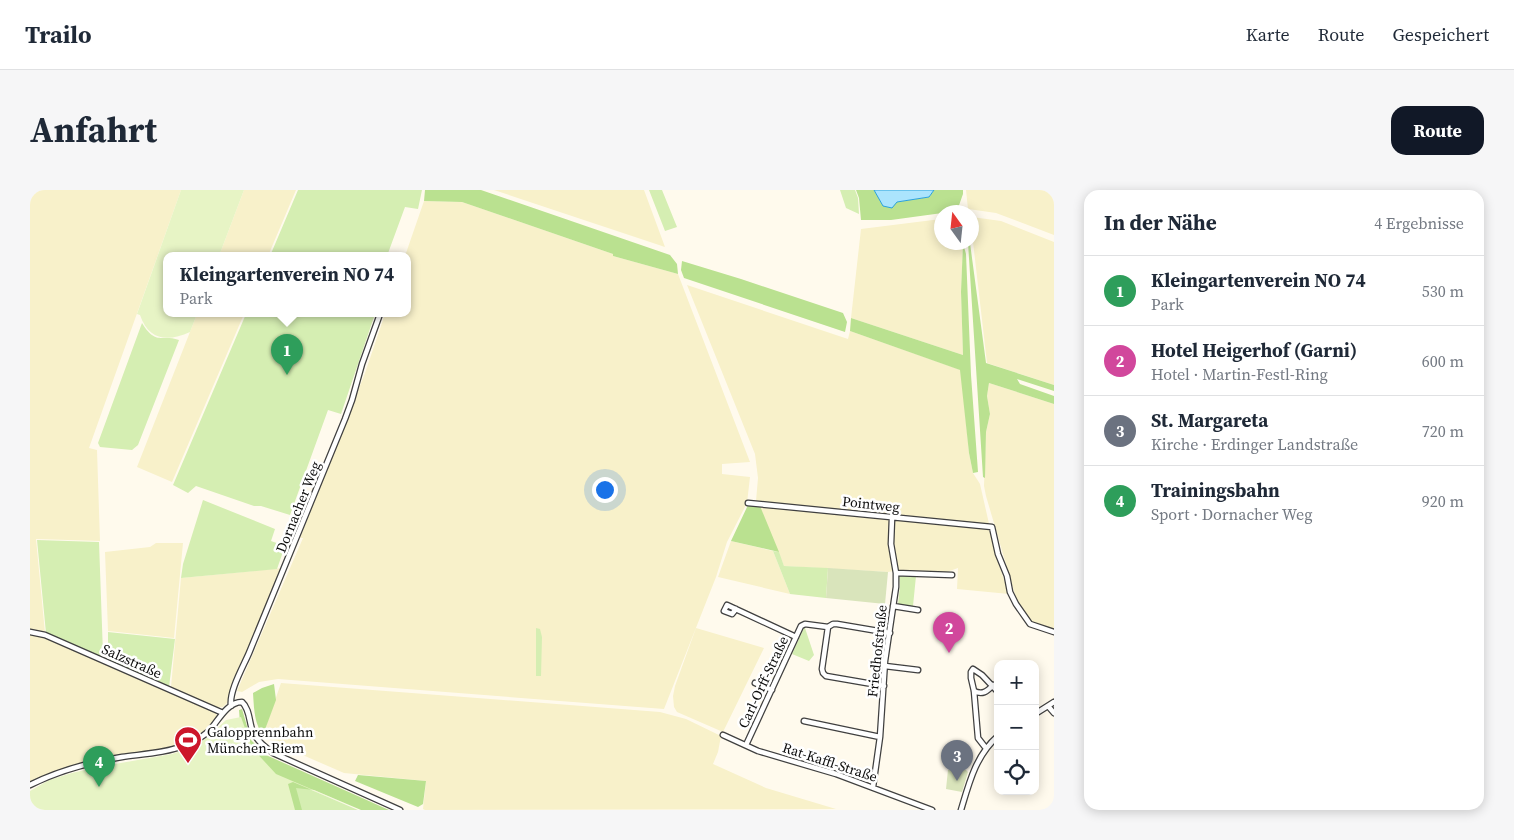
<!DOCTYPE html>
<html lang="de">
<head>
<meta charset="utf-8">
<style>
	:root { --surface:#fff; --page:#f6f6f7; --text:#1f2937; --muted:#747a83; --line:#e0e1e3; --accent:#111827 }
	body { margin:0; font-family:"Source Serif 4",serif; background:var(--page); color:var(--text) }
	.controls { position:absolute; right:15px; bottom:15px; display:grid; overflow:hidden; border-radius:10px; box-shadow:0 2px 12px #0003 }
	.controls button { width:45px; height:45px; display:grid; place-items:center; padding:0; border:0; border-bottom:1px solid var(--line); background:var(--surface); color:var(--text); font:25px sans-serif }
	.compass { position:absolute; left:904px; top:15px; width:45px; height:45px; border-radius:50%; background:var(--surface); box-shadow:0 2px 12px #0003; rotate:345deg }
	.you { position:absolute; left:574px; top:299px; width:18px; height:18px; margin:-12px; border:4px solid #fff; border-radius:50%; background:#1a73e8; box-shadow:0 0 0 8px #1a73e833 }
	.badge { display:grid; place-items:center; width:32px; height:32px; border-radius:50%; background:var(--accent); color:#fff; font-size:16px; font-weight:700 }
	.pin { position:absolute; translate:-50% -41px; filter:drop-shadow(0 1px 2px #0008) }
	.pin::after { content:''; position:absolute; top:26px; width:18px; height:15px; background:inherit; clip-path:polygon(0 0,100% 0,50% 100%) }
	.popup { position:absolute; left:133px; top:62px; width:248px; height:65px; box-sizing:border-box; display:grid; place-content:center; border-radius:10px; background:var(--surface); filter:drop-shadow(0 1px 4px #0005); font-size:16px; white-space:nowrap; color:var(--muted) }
	.popup b { font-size:19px; color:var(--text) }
	.popup::after { content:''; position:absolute; left:50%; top:100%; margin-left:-10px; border:10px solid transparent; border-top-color:var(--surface) }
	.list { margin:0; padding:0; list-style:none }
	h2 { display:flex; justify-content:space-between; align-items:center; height:65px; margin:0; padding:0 20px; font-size:21px }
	h2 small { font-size:16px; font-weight:400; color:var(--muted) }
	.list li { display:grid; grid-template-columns:32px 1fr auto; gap:15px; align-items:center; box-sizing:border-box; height:70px; padding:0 20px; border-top:1px solid var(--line) }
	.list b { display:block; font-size:19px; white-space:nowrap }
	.list p { margin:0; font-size:16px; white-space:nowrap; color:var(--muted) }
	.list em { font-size:16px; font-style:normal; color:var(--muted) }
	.icon { flex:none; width:28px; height:28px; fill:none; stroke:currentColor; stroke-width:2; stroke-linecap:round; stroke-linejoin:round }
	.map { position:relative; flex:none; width:1024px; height:620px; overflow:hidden; border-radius:15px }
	header { display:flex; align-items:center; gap:30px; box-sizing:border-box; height:70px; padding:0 25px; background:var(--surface); border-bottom:1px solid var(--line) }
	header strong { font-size:24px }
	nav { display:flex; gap:28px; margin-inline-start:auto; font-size:18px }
	.intro { display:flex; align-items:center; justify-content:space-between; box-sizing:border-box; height:120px; padding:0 30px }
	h1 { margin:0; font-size:35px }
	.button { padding:12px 22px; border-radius:15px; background:var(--accent); color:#fff; font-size:18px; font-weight:700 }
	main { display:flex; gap:30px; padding:0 30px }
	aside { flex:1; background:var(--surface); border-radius:15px; box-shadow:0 2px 12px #0003 }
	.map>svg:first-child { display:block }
</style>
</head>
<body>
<header>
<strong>Trailo</strong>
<nav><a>Karte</a><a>Route</a><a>Gespeichert</a></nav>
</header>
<div class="intro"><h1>Anfahrt</h1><a class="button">Route</a></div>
<main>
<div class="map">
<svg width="1024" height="620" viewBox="0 0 1024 620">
	<rect width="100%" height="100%" fill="#fffaed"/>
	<path fill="#f8f1ca" d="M0,0H151L59,258L67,260L70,351L6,349L15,443L0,439Z
		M214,0H266L238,66H189Z
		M464,0H614L635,57Z
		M936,0H1024V45L966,23L938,19Z
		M394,11L432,12L583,64V66L648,84L720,272L692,274V284L720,287L717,313L697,352L686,387L634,519L248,489L229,492L212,502L207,501L273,348H270L335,183L355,124H377V66H375Z
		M942,27L971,31L1024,52V195L957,173L943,52Z
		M911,29L912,52L933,53L931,102L933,165L821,128L831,39Z
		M657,95L818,149L820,141L931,180L939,263L943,283L950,294L967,369L979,404L927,399L928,378L914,383L869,380L858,382L754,376L728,313L726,311L728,288L725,264Z
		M167,124H214L142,292L107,277Z
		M959,193L1024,214V441L999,431L988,415L956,306L954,296L956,242L960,224L957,206Z
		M701,351L743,361L760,404L688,387Z
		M126,353H153L144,448L78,441L75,362L120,357Z
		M253,378L215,468L204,487L197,513L193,517H186L141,497L151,388Z
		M666,438L734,458L693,542L647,522L644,517L643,506L645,496Z
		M0,444L15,447L186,523L187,527L176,541L153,554L142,557L84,567L41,577L13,586L0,593Z
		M251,493L630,522L656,529L691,546L688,562L683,574L736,598L806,619L395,620L393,619L396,591L314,583L245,553L233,545Z"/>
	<path fill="#d5eeb2" d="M268,0H392L388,19L375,17L357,66H240Z
		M619,0H632L647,37L635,41Z
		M810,0H825L828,8L829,24L816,18Z
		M216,124H345L311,224L298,220L260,325L231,316H224L166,296L158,303L143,295Z
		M112,133C126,156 132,144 149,150L108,255L102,260L70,257L68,253Z
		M173,310L245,339L241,351L255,356L247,379L151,388L153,374Z
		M7,350L69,352L73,464L69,467L16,443Z
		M743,361L749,362L754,376L798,378L796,408L760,404Z
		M869,386H886L883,416L868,414L870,396Z
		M506,438L510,439L512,447L511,486H506Z
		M774,438H775L784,465L779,471L762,464Z
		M78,442L145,449L139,497L81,472L78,467Z
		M263,592L328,620H265Z"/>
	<path fill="#bae190" d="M395,0H451L640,65L647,74L648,84L583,66V64L432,12L394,11Z
		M826,0H844L853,15L867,12L899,7L904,0H933V4L927,21L861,30H831L829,8Z
		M933,53L936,64L941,185L948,282L943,283L939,263L930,180L820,141L821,128L933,165L931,102Z
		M938,53H940L956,173L1024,195V201L987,189L990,194L1024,206V214L959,193L957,206L960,224L956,242L955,288L953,287Z
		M652,71L711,89L813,123L817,132L815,142L654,88L651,80Z
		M718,315L730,316L749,362L701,351Z
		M244,494L246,510L233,545C224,533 224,518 223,503L232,498Z
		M212,519L221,550L236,565L359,620H331L284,600L266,598L272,620H262L246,611L210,533L209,520Z
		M328,585L396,591L393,614L388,617L325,591Z"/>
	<path fill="#d9e4bb" d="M798,378L858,382L855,414L796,408Z
		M918,580H936L938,582L932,602L916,599Z"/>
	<path fill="#e7f4c5" d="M151,0H214L189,66H137V124H167L160,142C138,152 119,151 110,125L107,124Z
		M211,527L222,558L246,584L330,620L263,592L258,594L265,620H0V601L19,590L42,583L68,577L142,564L163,557L178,547L196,530Z"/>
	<path fill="#abe4fd" stroke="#2aa1dc" d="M844,0H904L899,7L867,12L862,18L853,16Z"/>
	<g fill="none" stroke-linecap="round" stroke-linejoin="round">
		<g stroke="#404040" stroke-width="7">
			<path id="minor" d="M718,313L962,337L968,364L977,386L980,402L986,414L1000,434L1024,442
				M866,383L922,385
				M863,416L888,420
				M706,419L702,424L694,421L697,415L766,447
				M0,442L15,445L193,523
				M855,476L888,480
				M725,493L742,500
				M854,496L796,486L793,483L792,479L798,437L803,434H807L860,443
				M944,501C952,505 957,502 963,495
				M201,516C199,501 213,477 219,463L315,229L322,210L332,174L350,124
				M1018,516L1024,523
				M1005,524L1024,512
				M774,531L850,547
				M693,545L728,561L806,584L902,620
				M716,555L771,436L775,434L798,437
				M955,557L948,548L944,501L941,488V482L943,479L952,485L968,502
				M0,595C28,581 61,572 92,567C113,564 136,563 156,555C164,552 172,547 179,541C188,531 197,512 212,512C220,519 219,533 223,542C227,551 235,557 243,563L370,620
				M843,597L850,547L855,471L866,397V383L861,354L862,328
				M931,620C939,593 946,565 968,546"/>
		</g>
		<use href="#minor" stroke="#fff" stroke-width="4.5"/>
	</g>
	<defs>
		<g id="stadium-pin" transform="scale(1.4375)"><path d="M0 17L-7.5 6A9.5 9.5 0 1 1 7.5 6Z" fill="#cc162b" stroke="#fff"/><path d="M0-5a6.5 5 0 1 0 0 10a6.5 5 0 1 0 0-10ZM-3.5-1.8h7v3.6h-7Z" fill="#fff"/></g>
	</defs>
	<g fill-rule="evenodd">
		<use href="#stadium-pin" x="158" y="550"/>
	</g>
	<g text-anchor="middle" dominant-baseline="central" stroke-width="5" stroke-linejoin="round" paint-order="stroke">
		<g font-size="14" fill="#0d0d0d" stroke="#fff">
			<text transform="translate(841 314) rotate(6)">Pointweg</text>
			<text transform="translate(268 317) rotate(-68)">Dornacher Weg</text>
			<text transform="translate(847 461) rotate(-84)">Friedhofstraße</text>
			<text transform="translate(102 471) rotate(24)">Salzstraße</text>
			<text transform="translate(733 492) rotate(-65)">Carl-Orff-Straße</text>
			<text transform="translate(800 572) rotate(18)">Rat-Kaffl-Straße</text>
		</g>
		<g font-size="14" fill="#0d0d0d" stroke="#fff" text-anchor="start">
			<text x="177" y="542">Galopprennbahn<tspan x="177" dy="16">München-Riem</tspan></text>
		</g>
	</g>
</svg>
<div class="controls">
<button>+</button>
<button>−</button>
<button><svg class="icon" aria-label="locate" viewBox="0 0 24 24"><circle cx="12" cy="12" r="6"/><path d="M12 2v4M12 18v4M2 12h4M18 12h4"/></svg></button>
</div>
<svg class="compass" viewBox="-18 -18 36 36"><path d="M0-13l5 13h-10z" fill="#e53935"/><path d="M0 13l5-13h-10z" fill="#747a83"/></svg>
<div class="you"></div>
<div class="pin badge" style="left:257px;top:185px;background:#2e9e5b">1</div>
<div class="popup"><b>Kleingartenverein NO 74</b>Park</div>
<div class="pin badge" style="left:919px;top:463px;background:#d1479c">2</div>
<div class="pin badge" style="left:927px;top:591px;background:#6b7280">3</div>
<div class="pin badge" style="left:69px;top:597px;background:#2e9e5b">4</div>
</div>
<aside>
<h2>In der Nähe<small>4 Ergebnisse</small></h2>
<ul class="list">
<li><span class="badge" style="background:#2e9e5b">1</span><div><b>Kleingartenverein NO 74</b><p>Park</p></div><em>530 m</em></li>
<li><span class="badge" style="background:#d1479c">2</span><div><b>Hotel Heigerhof (Garni)</b><p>Hotel · Martin-Festl-Ring</p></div><em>600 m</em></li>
<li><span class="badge" style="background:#6b7280">3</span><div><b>St. Margareta</b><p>Kirche · Erdinger Landstraße</p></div><em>720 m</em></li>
<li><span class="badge" style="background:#2e9e5b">4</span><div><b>Trainingsbahn</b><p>Sport · Dornacher Weg</p></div><em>920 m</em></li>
</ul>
</aside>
</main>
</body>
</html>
